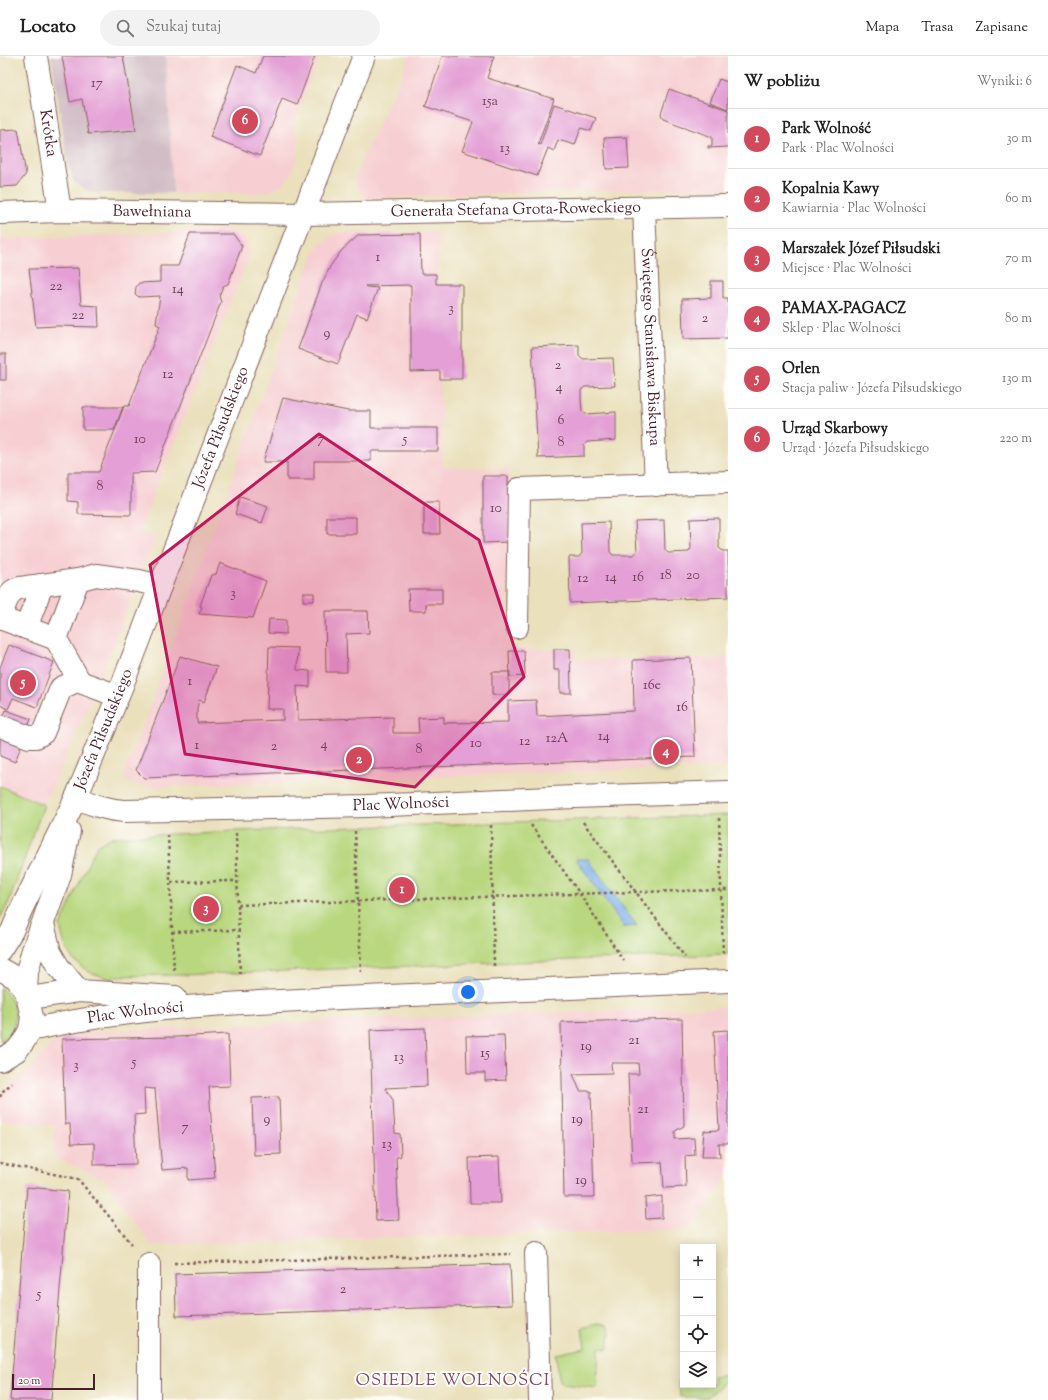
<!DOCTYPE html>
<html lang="pl">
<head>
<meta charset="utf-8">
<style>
	:root { --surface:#fff; --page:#f2f2f2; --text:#222; --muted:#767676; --line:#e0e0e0; --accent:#d1495b }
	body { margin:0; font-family:"Sorts Mill Goudy",serif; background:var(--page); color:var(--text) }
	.controls { position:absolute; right:12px; bottom:12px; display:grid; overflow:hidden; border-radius:0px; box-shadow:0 2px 10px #0003 }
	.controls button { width:36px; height:36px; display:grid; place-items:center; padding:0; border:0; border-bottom:1px solid var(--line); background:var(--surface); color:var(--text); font:20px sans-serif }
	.scale { position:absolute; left:12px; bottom:10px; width:83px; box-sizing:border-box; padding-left:4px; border:2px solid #4a1f2b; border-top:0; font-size:11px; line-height:14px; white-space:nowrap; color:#4a1f2b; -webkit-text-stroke:3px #fdfcf7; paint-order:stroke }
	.you { position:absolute; left:468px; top:936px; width:14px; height:14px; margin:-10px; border:3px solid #fff; border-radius:50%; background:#1a73e8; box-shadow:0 0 0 6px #1a73e833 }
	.badge { display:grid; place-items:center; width:26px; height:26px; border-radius:50%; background:var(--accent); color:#fff; font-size:13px; font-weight:700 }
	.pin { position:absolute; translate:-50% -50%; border:2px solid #fff; box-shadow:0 1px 4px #0006 }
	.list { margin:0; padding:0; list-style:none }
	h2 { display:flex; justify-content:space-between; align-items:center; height:52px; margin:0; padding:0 16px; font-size:17px }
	h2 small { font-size:13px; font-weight:400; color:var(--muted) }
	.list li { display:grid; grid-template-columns:26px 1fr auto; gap:12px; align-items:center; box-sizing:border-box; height:60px; padding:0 16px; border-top:1px solid var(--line) }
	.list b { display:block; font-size:15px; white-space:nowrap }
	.list p { margin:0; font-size:13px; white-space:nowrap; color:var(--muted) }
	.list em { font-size:13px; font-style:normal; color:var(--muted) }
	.icon { flex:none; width:22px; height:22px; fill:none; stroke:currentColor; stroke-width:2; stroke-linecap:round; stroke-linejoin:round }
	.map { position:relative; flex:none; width:728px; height:1344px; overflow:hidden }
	header { display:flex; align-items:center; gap:24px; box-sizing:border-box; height:56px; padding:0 20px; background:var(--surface); border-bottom:1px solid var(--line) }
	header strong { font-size:19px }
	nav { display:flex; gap:22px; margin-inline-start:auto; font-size:14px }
	.search { width:280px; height:36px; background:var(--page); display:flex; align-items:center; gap:10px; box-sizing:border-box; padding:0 14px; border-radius:22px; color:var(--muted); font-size:15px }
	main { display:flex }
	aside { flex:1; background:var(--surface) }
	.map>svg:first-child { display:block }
</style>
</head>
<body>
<header>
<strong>Locato</strong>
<div class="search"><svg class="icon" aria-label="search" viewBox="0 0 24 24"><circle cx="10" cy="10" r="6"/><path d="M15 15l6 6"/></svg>Szukaj tutaj</div>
<nav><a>Mapa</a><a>Trasa</a><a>Zapisane</a></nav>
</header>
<main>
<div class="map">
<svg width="728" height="1344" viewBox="0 0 728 1344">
	<rect width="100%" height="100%" fill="#fdfcf7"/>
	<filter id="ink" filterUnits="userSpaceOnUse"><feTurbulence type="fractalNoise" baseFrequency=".025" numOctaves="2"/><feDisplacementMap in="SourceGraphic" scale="8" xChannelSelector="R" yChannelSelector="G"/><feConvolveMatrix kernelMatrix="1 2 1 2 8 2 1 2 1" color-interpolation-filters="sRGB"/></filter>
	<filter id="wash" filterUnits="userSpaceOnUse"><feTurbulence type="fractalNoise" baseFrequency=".012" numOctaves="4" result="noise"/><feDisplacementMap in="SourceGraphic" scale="16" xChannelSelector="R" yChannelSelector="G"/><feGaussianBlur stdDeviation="0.9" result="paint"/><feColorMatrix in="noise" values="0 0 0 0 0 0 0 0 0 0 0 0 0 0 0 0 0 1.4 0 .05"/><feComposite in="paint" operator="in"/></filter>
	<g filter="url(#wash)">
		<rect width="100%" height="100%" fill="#eae0bc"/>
		<path fill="#f7cfd2" d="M166,0H320L293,69L299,84L297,104L290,119L283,129L272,135L260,137H173Z
			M409,0H728V132L578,135L367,142L361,137L357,131L355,122L360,107L399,26Z
			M231,174L247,184L249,201L139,475L156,482L93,639L44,749L8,848L0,862V183Z
			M339,176L438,177L440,323L443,411L509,413L506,593H575L576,604L728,602V710L147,731L132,728L125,724V713L133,697L300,234L312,202L320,188Z
			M728,951V1120L691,1173L151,1189L105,1124L55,1101L54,1070L0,1064V1041L3,1035L27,1015L41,1001L49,990L55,985L90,976L374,963Z"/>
		<path fill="#d2bdc6" d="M51,0H166L173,137H91L75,127L68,110Z"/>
		<path fill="#b8d77e" stroke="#817b54" d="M0,730L44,749L8,848L0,862Z
			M728,759V898L180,919L113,920V924L89,916L73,904L65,890L60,870L92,799L98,789L112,781L236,775Z
			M0,932C19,944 21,975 0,985Z
			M598,1267L607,1269L610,1276L608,1293L599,1292L597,1332L562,1328L559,1322L556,1298L585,1292L582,1272Z
			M728,1319V1323L708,1341H680L679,1324L683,1323V1329H713V1321Z"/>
		<path fill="#7eb0ea" stroke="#64688a" d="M576,803H588L637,870L624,871Z"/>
		<g id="blocks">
			<path fill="#e4a0d6" d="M62,0H123L136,74L88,78L82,43L70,46Z
				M263,0H315L297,49L282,43L260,100L210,81L237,9L256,17Z
				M442,0H494L487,22L554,43L538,88L540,89L554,48L596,62L591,75L581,72L575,89L558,84L554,95L548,92L537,120L462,95L473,66L424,50L426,49Z
				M719,23L728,26V53L710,46Z
				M669,33L728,54V91L708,92V90H712V81L663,63L661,58Z
				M18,73L26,118L17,130L0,131V74Z
				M627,81L629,112L606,113L604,82Z
				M190,178H233L242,190L228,228L223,230L219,240L221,246L155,416L131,417V459L78,458V446L68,445V416H99L124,350H129L160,270L156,268L160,240L139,241L135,238L136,231L139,227L160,226V210H178Z
				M420,178L421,218H436V228H462V323H440V315L411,316V229L365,230L367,231L378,232L367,262L357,258L338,308L298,293L322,227L331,209L342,194L359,179Z
				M78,212L81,249L98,250L99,271L57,270L36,271L29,213Z
				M711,225H723V242H728V282L683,283L682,243L711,242Z
				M579,289V299L583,303L613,302L615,330L585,331L581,334V344L582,355L586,358L616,356V384L587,386L584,389V400L538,402L532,291Z
				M0,298H6V324H0Z
				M283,342L348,355H371V372H438V395H371V405H314V424H287V406H263Z
				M83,351H123L114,374H83Z
				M483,420H508L509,486L483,487Z
				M240,441L268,450L262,467L235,458Z
				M424,446H439L440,478H424Z
				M327,461H356V478H327Z
				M719,462V492L723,495H728V541L570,547L569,501H579L582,497L581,467L609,466L610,496L613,499H634L637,495L635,465L664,464L665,494L668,497L689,496L691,492L690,463Z
				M220,507L266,525L253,562L199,558L202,551L200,550L211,519L216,518Z
				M408,533H442V548H426V555H409Z
				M303,537H314V545H303Z
				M325,555H368L369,577L346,578L347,616H326Z
				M269,563L286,564V578L268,577Z
				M9,589L54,606L37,651L13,642L8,653L0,649V611Z
				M269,591L298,592L297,614L310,615V631L297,630L298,664L393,661V677H419L418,662L444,661V667L508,666V645L536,644L537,660L634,655L633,604L691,602L695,701L144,722L136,714L180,600L217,611L204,646L199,644L197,652V667L283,664V653H267Z
				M554,593H570L571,637H560V614H554Z
				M509,595H524L525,620L510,621Z
				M492,616H509V639H492Z
				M6,654L31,663L15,706L0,700V670Z
				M682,963L684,1070L675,1075V1083L694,1082L695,1099L685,1100L686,1131L664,1132L662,1106L632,1107L628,1018H639L638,1007H611L612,1017L573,1018L580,1035H591L594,1141H564L561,966Z
				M425,972L427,1030L385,1032L393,1044L395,1077L400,1078L401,1100L399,1101H396L399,1164L376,1165L370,974Z
				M728,974V1088H719L720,1101H702L704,1075L719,1074L714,975Z
				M228,978L230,1030L209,1031L215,1122L188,1124V1112L162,1114L155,1033L144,1032L145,1058L134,1059L136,1108L94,1109V1087L71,1088L70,1068H65L62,983L177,981Z
				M504,979L506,1024L485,1025V1017H467L466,980Z
				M279,1041L281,1098L254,1099L252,1042Z
				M499,1101L501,1147H470L469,1102Z
				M27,1131L68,1135L51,1344H10Z
				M662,1140V1162L646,1163L645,1142Z
				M510,1208L512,1249L176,1260L175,1218Z"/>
		</g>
	</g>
	<g filter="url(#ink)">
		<use href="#blocks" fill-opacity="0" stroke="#82635e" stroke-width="1"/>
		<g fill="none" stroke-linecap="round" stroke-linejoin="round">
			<g stroke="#82635e" stroke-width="24">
				<g id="minor">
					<path id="s1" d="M36,0L60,155"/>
					<path id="s2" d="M644,152L656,429"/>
					<path id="s3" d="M0,157L60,155L303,158L728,150"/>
					<path d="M0,561C12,530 9,533 42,529"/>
					<path d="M0,562L56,583"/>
					<path d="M517,571L519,433L728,426"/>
					<path d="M26,572L42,529L78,524"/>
					<path d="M118,640L80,626L56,583L78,524L96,519L139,525L160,530"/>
					<path d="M0,670L29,681H36L43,677L61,632L79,624"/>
					<path id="s4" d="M76,742C92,748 107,754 124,755L367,750L575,741L728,736"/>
					<path d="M43,868L50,896L58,910L79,935"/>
					<path id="s5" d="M0,894L12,875L21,854L76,742L118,640L364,0"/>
					<path d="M0,913L16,922L26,935L32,961L30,974L24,985L16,995L0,1004"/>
					<path d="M26,935L27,916L32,897L60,819L69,775"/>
					<path d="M29,942L79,935L175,941"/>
					<path id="s6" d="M30,974C140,949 253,946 366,941C486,935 607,930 728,925"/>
					<path d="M536,1197L540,1344"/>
					<path d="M149,1208V1344"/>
				</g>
			</g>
			<path stroke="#82635e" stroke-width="2.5" stroke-dasharray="3 3" stroke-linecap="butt" d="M719,762L723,900
				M583,766L685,901
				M491,769L494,910
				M531,769L580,838L623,904
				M355,775L361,916
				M236,777L240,921
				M168,779L174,916
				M171,826L236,825
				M238,849L635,836L728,834
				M172,876L238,874
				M0,1041L3,1035L12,1027
				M0,1107L78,1123L132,1188
				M174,1207L511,1198"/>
			<use href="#minor" stroke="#fff" stroke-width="22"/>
		</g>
	</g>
	<path fill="#c2185b" fill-opacity="0.2" stroke="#c2185b" stroke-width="3" stroke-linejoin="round" d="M319,378L479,484L524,621L415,731L185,698L150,509Z"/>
	<g text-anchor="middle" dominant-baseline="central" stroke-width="4" stroke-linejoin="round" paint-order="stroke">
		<g font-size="14" fill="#703f56">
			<text x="97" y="28">17</text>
			<text x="490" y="46">15a</text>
			<text x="505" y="93">13</text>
			<text x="378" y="202">1</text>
			<text x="56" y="231">22</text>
			<text x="178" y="234">14</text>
			<text x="451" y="253">3</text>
			<text x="78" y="260">22</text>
			<text x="705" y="263">2</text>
			<text x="327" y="278">9</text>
			<text x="558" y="310">2</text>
			<text x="168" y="319">12</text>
			<text x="559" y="332">4</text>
			<text x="561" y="365">6</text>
			<text x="140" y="384">10</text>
			<text x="321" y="384">7</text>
			<text x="405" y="384">5</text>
			<text x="561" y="387">8</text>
			<text x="100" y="431">8</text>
			<text x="496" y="453">10</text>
			<text x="666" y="520">18</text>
			<text x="693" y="520">20</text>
			<text x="611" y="522">14</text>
			<text x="638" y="522">16</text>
			<text x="583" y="523">12</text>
			<text x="233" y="538">3</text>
			<text x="190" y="626">1</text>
			<text x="652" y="630">16e</text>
			<text x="682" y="652">16</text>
			<text x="604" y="681">14</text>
			<text x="557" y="683">12A</text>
			<text x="525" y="686">12</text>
			<text x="476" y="688">10</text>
			<text x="324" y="689">4</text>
			<text x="197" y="690">1</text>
			<text x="274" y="691">2</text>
			<text x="419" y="694">8</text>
			<text x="634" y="985">21</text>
			<text x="586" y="991">19</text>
			<text x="485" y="998">15</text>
			<text x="399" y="1002">13</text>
			<text x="134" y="1007">5</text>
			<text x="76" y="1010">3</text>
			<text x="643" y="1054">21</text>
			<text x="267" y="1064">9</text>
			<text x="577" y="1064">19</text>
			<text x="185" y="1072">7</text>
			<text x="387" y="1089">13</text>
			<text x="581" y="1125">19</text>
			<text x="343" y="1234">2</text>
			<text x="39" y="1239">5</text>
		</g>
		<g font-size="16" fill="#4a1f2b" stroke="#fdfcf7">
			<text stroke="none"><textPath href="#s1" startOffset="78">Krótka</textPath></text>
			<text stroke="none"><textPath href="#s3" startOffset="516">Generała Stefana Grota-Roweckiego</textPath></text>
			<text stroke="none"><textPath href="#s3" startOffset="152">Bawełniana</textPath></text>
			<text stroke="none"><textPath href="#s2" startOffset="139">Świętego Stanisława Biskupa</textPath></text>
			<text stroke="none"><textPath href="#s5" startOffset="568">Józefa Piłsudskiego</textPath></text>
			<text stroke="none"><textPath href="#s5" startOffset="244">Józefa Piłsudskiego</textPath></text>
			<text stroke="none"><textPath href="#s4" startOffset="327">Plac Wolności</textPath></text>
			<text stroke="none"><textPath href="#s6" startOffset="107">Plac Wolności</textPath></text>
		</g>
		<g font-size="17" letter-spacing="1" fill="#804c67" stroke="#fdfcf7">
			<text x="453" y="1325">OSIEDLE WOLNOŚCI</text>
		</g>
	</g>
</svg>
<div class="controls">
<button>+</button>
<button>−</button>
<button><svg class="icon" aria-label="locate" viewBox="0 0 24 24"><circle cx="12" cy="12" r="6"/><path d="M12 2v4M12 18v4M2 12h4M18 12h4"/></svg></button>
<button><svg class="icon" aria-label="layers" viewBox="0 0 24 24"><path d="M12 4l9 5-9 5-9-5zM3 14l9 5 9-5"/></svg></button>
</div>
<div class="scale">20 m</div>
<div class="you"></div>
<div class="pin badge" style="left:402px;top:834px">1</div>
<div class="pin badge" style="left:359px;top:704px">2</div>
<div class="pin badge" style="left:206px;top:853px">3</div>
<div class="pin badge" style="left:666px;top:696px">4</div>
<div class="pin badge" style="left:23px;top:627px">5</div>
<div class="pin badge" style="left:245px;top:65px">6</div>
</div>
<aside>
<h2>W pobliżu<small>Wyniki: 6</small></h2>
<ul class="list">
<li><span class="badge">1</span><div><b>Park Wolność</b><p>Park · Plac Wolności</p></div><em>30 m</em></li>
<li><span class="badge">2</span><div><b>Kopalnia Kawy</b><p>Kawiarnia · Plac Wolności</p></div><em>60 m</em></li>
<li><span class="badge">3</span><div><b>Marszałek Józef Piłsudski</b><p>Miejsce · Plac Wolności</p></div><em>70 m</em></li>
<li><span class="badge">4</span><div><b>PAMAX-PAGACZ</b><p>Sklep · Plac Wolności</p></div><em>80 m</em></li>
<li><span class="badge">5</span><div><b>Orlen</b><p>Stacja paliw · Józefa Piłsudskiego</p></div><em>130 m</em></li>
<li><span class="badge">6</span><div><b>Urząd Skarbowy</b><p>Urząd · Józefa Piłsudskiego</p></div><em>220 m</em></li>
</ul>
</aside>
</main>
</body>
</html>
